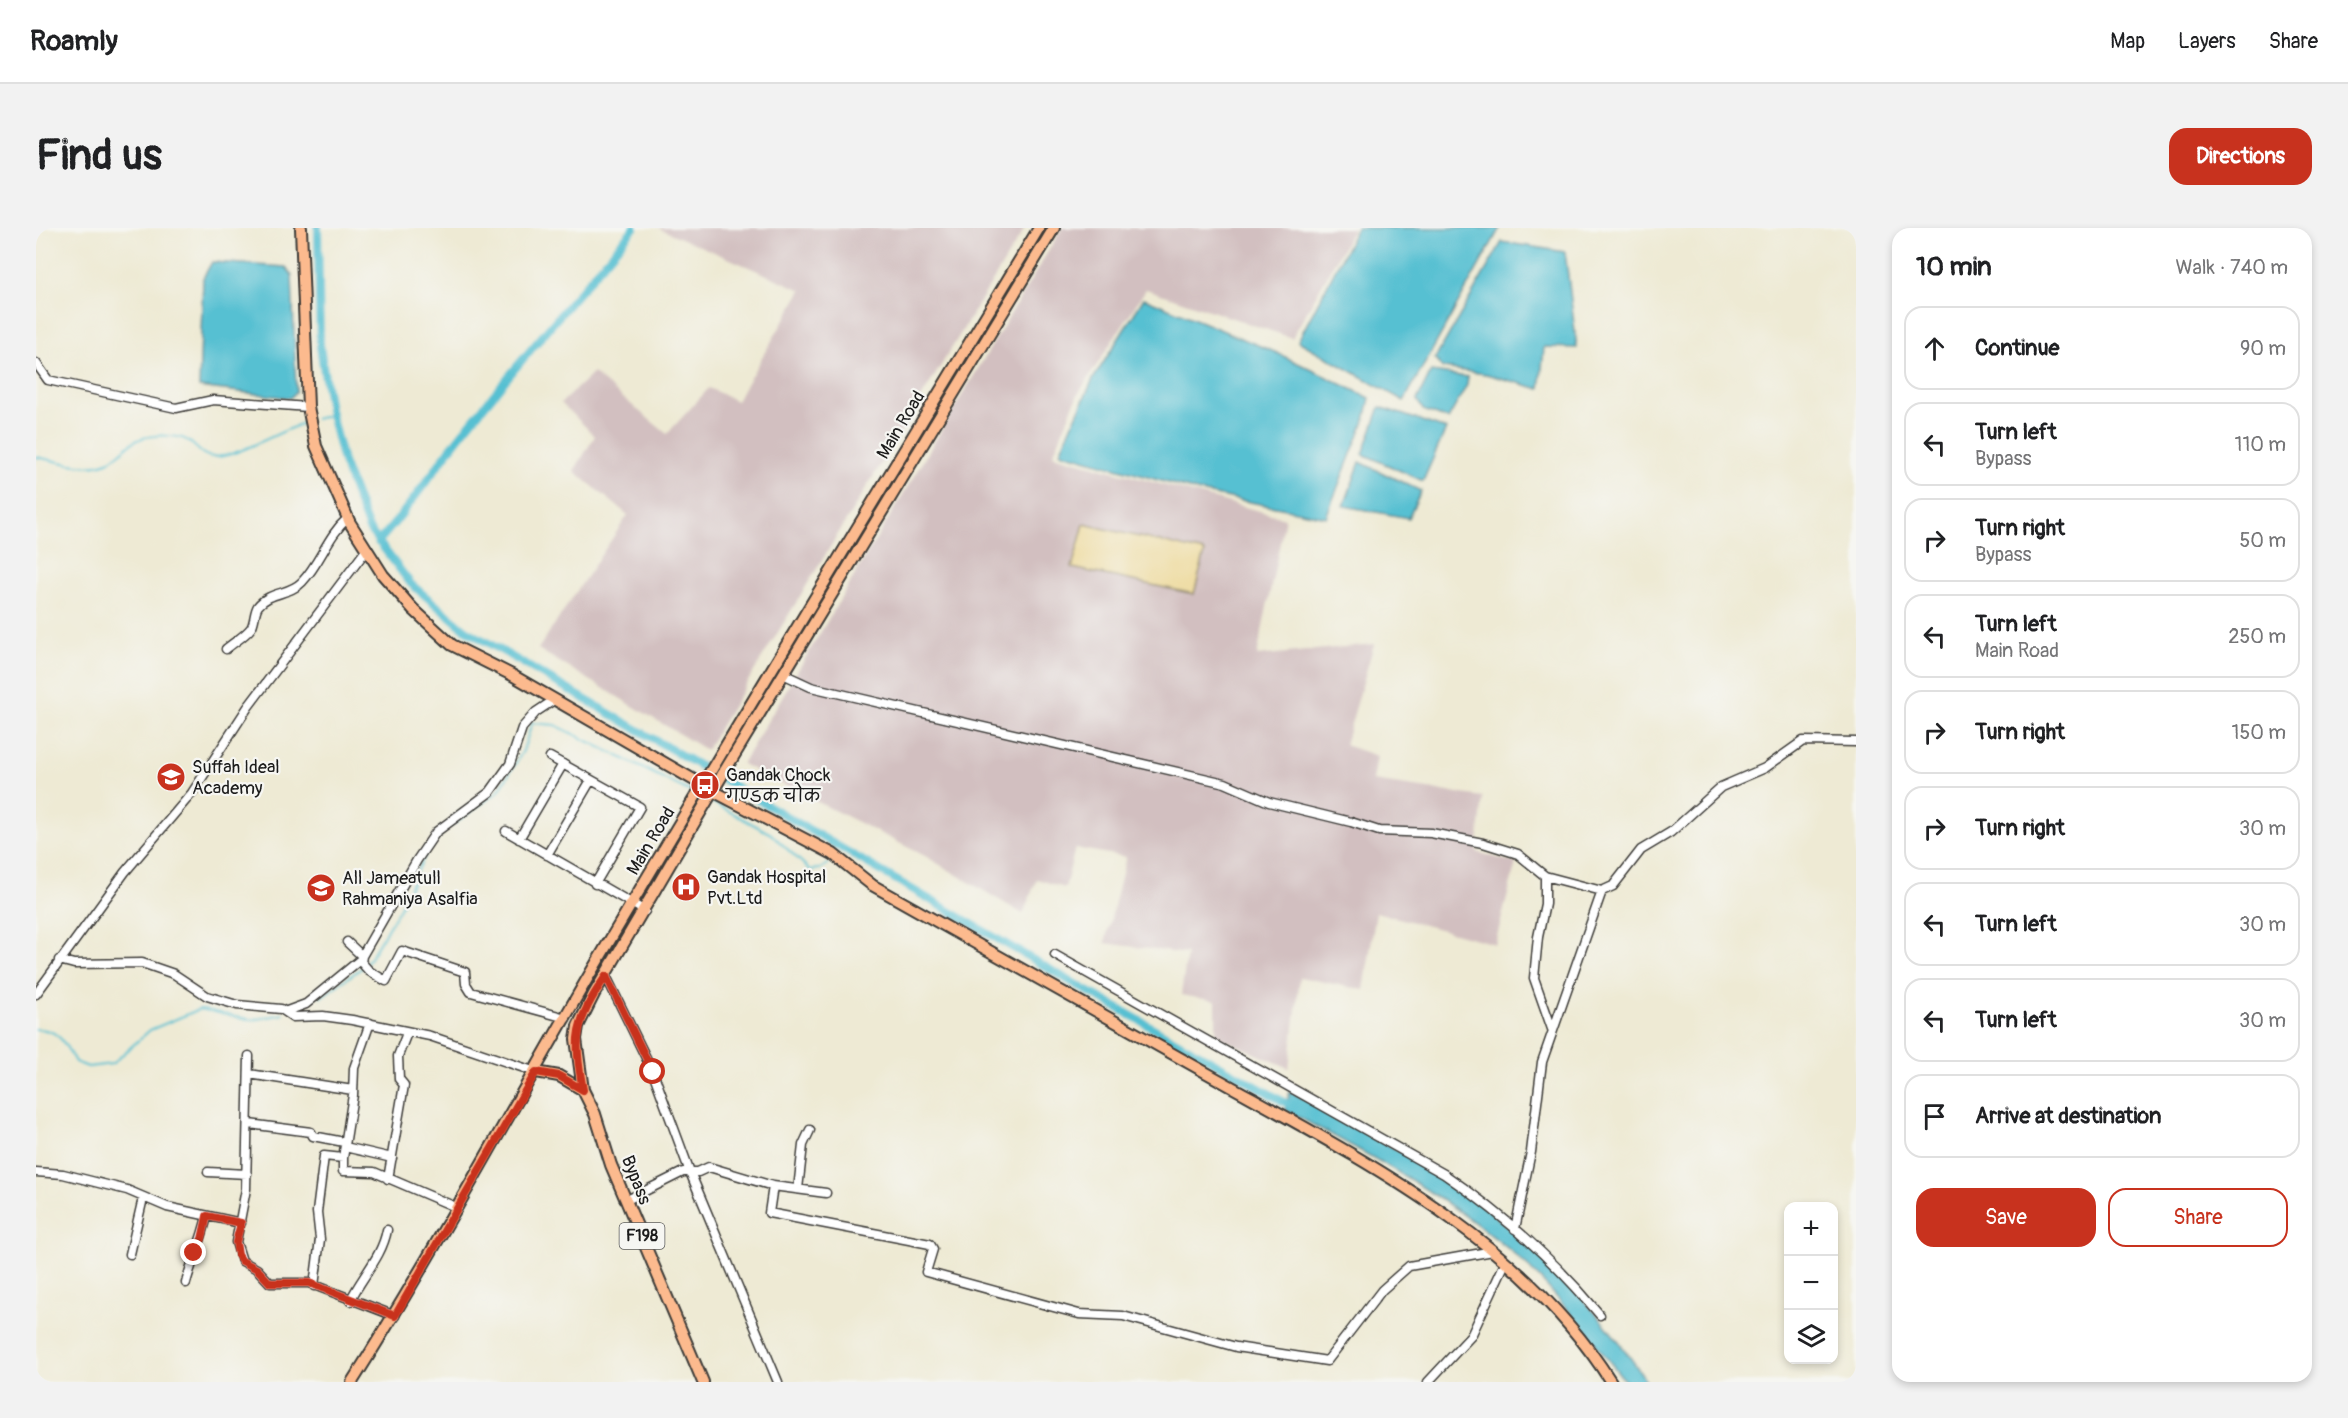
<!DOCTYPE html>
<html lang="en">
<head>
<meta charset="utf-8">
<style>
	:root { --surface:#fff; --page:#f2f2f2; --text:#202124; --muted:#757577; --line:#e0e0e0; --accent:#c8321e }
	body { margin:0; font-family:Pangolin,"Playpen Sans Deva",sans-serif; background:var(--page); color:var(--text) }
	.controls { position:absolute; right:18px; bottom:18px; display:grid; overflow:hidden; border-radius:12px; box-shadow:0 3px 9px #0003 }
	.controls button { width:54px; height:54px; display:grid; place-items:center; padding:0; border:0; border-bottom:2px solid var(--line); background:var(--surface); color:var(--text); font:30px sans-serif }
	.stop { position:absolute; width:18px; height:18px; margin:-14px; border:4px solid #c8321e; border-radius:50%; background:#fff }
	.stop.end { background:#c8321e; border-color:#fff; box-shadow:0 2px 6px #0008 }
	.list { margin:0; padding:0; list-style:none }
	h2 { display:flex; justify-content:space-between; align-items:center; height:78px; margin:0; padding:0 24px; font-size:26px }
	h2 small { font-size:20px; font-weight:400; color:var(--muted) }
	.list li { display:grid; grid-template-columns:39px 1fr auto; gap:18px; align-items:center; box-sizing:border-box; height:84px; margin:0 12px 12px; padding:0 12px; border:2px solid var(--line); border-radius:18px }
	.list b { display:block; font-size:22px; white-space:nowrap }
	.list p { margin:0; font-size:20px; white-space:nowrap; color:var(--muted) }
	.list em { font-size:20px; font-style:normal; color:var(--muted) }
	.actions { display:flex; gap:12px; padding:18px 24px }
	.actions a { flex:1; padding:14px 0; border:2px solid var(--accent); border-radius:18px; text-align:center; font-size:21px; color:var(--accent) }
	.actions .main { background:var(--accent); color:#fff }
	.icon { flex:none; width:33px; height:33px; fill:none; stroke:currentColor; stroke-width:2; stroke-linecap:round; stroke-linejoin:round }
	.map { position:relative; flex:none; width:1820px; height:1154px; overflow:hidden; border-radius:18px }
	header { display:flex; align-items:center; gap:36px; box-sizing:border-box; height:84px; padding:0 30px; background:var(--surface); border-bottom:2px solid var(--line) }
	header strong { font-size:28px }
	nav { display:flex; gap:33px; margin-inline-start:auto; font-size:21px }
	.intro { display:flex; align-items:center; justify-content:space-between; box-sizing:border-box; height:144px; padding:0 36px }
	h1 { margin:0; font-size:42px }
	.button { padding:15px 27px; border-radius:18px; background:var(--accent); color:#fff; font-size:21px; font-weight:700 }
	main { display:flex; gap:36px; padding:0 36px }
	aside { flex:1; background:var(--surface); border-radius:18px; box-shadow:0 3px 9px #0003 }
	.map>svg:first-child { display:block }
</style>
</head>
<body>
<header>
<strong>Roamly</strong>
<nav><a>Map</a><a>Layers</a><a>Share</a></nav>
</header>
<div class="intro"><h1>Find us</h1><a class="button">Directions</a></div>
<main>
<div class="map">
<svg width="1820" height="1154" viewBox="0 0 1820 1154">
	<rect width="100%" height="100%" fill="#f6f6f2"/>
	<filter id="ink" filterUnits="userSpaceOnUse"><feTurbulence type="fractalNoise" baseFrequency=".0167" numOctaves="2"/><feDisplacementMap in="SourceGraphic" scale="12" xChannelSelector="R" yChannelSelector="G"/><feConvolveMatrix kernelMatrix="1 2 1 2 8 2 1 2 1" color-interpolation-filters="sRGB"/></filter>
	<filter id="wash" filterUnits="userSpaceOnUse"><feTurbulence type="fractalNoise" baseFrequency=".008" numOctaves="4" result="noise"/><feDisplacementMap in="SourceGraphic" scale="24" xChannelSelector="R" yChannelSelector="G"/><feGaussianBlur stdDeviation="1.35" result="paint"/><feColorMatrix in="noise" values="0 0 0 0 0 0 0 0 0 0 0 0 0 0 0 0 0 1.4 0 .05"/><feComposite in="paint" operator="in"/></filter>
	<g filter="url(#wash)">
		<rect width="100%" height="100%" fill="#eeead4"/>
		<path fill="#d2bfc0" d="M622,0H989L670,522L502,421L592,287L538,243L559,208L525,175L557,145L631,206L673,160L700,173L766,62Z
			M1026,0H1318L1256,110L1110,61L1042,166L1017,227L1249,290L1221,428L1338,416L1309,517L1341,528L1337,553L1447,569L1441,624L1480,635L1459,716L1340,684L1328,762L1264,749L1253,840L1180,808V773L1145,767L1151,726L1069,715L1090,629L1039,620L1029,660L1001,651L987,686L889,628L706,536Z"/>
		<path fill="#eeda9e" stroke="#857b5d" stroke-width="1.5" d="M1048,296L1169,324L1158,366L1036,340Z"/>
		<path fill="#56c0d2" stroke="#396e77" stroke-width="1.5" d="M1321,0H1464L1368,173L1262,113Z
			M1466,14L1529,24L1541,120L1508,119L1504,161L1450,146L1407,140L1399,131Z
			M176,34L250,39L256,47L260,164L254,170L163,159L167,50Z
			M1108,70L1241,125L1334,170L1330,188L1290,289L1164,264L1024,224L1057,151Z
			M1395,144L1432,149L1431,157L1412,191L1387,182L1381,172Z
			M1344,179L1410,201L1387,253L1327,226Z
			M1324,234L1385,263L1372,290L1308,278Z
			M1254,863C1317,898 1384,931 1442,975C1507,1025 1567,1086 1611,1154H1590C1556,1112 1516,1058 1475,1023C1407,966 1327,923 1249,882Z"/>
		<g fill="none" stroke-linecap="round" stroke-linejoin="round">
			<path stroke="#56c0d2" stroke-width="2" d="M279,191L295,187
				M0,229C23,233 51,243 71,234C91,224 91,210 119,208C126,207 139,208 146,210C158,213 164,229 177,229C200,230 247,201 271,194
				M674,573L735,606L774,642L784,641L792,636
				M415,598L462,564L487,523L496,495L519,497L655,564
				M394,620L407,603
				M331,735L364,680L389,627
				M285,769L327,739
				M0,801C24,801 28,815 39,834L52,839L76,836L114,802L164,781L216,792L248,786"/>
			<path stroke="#56c0d2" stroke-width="8" d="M282,0L284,118L294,182L307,234L333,301L375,356L430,402L1034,753L1259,880
				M342,314C372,282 395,246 421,212C478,140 538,70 598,0"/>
		</g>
	</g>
	<g filter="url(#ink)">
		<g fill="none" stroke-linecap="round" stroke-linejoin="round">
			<g stroke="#3c3b38" stroke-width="11">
				<path id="minor" d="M0,135L12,152L140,180L177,172L272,179
					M190,421C198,414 209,408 215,400C219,394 218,384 222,378C234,363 254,367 266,354C285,334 291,308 312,290
					M747,446L775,459L1189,555L1233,574L1315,594L1343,603L1395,605L1447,615L1482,626L1509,648L1566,663L1577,658L1605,622L1635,604L1685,559L1729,540L1767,513L1820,514
					M514,529L604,579L559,656
					M470,603L609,683
					M483,611L527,536
					M511,627L555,552
					M1509,648V676L1502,709L1498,750L1516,801
					M311,714L326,728L325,734L333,743L350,753L366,723L429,744L430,756L435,764L530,790
					M1019,727L1408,946C1467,986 1519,1033 1564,1087
					M326,728L381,632L400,604L454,564L474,536L486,500L500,484L518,472
					M23,732L38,736L106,735L138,746L171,768L201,777L245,781L257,789L287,788L316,792L394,808L500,844
					M570,748L617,844L654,944L742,1154
					M0,766L89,644L156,565L212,479L331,321
					M251,783L270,776L325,731
					M213,828L210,961L200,1014L206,1033L221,1041L234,1055H273L359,1088
					M213,846L317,862
					M213,896L275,904L277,908L308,914
					M309,919L356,930
					M307,930V943L338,944L422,980
					M0,944L27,946L91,962L131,979L205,995
					M172,944L211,946
					M352,951L368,857L363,851L362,828L371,805
					M737,958L790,965
					M762,961L767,917L774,902
					M591,972L647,944H662L673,939L737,958L733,985L894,1016L897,1021L890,1044L1043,1086L1087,1088L1200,1119L1291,1133L1346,1062L1373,1038L1457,1023
					M1479,1001L1495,924L1506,834L1566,663
					M94,1026L107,970
					M150,1055C156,1032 166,1012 171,988
					M278,1058L284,1011L281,984L288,928L307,930L317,867L318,840L334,795
					M314,1073C326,1048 346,1029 351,1002
					M1392,1154L1435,1108L1469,1035"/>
			</g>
			<g stroke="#3c3b38" stroke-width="14">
				<path id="major" d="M265,0L272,179L280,218L314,295L347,347L377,381L416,417L476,447L677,563L797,626L836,657C944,718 1052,779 1160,839C1309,923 1481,1004 1575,1154
					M500,844L523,848L547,862
					M316,1154C403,1017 479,874 561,734C706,488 855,245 1003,0
					M667,1154L575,937L559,886L547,862L540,811L542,798L558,766L688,544L1018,0"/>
			</g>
			<use href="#minor" stroke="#fff" stroke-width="8"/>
			<use href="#major" stroke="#fcba8e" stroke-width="10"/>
		</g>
	</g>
	<g fill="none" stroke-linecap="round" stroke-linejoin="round" filter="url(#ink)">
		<path stroke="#c8321e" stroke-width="8" d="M158,1025L166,1011L171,988L205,995L200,1014L202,1027L206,1033L221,1041L234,1055H273L359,1088L500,844L523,848L547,862C537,808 539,794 570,748L617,844"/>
	</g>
	<defs>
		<g id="school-disc" transform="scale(1.5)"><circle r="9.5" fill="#c8321e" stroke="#f6f6f2"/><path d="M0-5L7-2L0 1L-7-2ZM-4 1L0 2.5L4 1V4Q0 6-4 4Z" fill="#fff"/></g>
		<g id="bus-disc" transform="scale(1.5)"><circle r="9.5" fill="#c8321e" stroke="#f6f6f2"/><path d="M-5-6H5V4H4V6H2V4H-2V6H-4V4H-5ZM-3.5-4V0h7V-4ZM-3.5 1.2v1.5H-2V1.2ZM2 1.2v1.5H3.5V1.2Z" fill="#fff"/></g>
		<g id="hospital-disc" transform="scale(1.5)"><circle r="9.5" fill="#c8321e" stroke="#f6f6f2"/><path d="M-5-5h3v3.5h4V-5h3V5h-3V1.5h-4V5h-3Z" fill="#fff"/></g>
	</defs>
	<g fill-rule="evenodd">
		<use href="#school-disc" x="135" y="549"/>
		<use href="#bus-disc" x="669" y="557"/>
		<use href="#hospital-disc" x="650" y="659"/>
		<use href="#school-disc" x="285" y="660"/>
	</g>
	<g text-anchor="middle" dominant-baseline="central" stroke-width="4.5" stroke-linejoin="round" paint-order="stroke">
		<rect fill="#f6f6f2" stroke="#5d5d5c" stroke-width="1.5" x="583.5" y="995" width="45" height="26" rx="4.5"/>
		<g font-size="16" font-weight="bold" fill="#1c1c1c">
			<text x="606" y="1008">F198</text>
		</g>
		<g font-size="18" fill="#1c1c1c" stroke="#f6f6f2">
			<text transform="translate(865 197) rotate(-59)">Main Road</text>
			<text transform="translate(615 613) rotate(-59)">Main Road</text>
			<text transform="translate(600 952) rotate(68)">Bypass</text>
		</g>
		<g font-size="18" fill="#1c1c1c" stroke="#f6f6f2" text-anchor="start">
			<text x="156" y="539">Suffah Ideal<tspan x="156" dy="21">Academy</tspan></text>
			<text x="690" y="547">Gandak Chock<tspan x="690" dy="21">गण्डक चोक</tspan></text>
			<text x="671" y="649">Gandak Hospital<tspan x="671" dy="21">Pvt.Ltd</tspan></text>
			<text x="306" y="650">All Jameatull<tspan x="306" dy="21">Rahmaniya Asalfia</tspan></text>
		</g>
	</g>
</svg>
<div class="controls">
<button>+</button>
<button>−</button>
<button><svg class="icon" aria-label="layers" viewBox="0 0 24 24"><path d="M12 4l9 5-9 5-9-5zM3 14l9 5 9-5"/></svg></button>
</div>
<div class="stop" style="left:617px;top:844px"></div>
<div class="stop end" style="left:158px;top:1025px"></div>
</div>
<aside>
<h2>10 min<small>Walk · 740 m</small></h2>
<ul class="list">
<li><svg class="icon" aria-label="ahead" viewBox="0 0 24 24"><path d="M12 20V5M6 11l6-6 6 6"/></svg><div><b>Continue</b></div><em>90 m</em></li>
<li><svg class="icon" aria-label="left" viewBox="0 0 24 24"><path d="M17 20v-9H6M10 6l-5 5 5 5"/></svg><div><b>Turn left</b><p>Bypass</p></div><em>110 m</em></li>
<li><svg class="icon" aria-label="right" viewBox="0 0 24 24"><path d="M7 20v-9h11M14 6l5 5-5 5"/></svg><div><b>Turn right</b><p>Bypass</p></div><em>50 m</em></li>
<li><svg class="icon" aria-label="left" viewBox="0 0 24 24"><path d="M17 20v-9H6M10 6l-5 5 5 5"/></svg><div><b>Turn left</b><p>Main Road</p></div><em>250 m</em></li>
<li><svg class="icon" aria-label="right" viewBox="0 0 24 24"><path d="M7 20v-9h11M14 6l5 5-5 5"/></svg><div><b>Turn right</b></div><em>150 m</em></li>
<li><svg class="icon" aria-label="right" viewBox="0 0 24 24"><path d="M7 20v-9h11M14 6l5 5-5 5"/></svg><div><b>Turn right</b></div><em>30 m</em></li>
<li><svg class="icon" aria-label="left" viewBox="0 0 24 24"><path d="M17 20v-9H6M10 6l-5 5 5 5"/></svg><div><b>Turn left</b></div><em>30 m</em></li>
<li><svg class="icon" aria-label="left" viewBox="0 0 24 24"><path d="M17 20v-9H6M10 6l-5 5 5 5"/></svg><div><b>Turn left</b></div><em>30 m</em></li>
<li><svg class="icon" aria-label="arrive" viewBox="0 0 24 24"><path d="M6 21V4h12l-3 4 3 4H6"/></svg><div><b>Arrive at destination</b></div></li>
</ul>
<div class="actions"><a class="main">Save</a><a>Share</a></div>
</aside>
</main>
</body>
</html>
